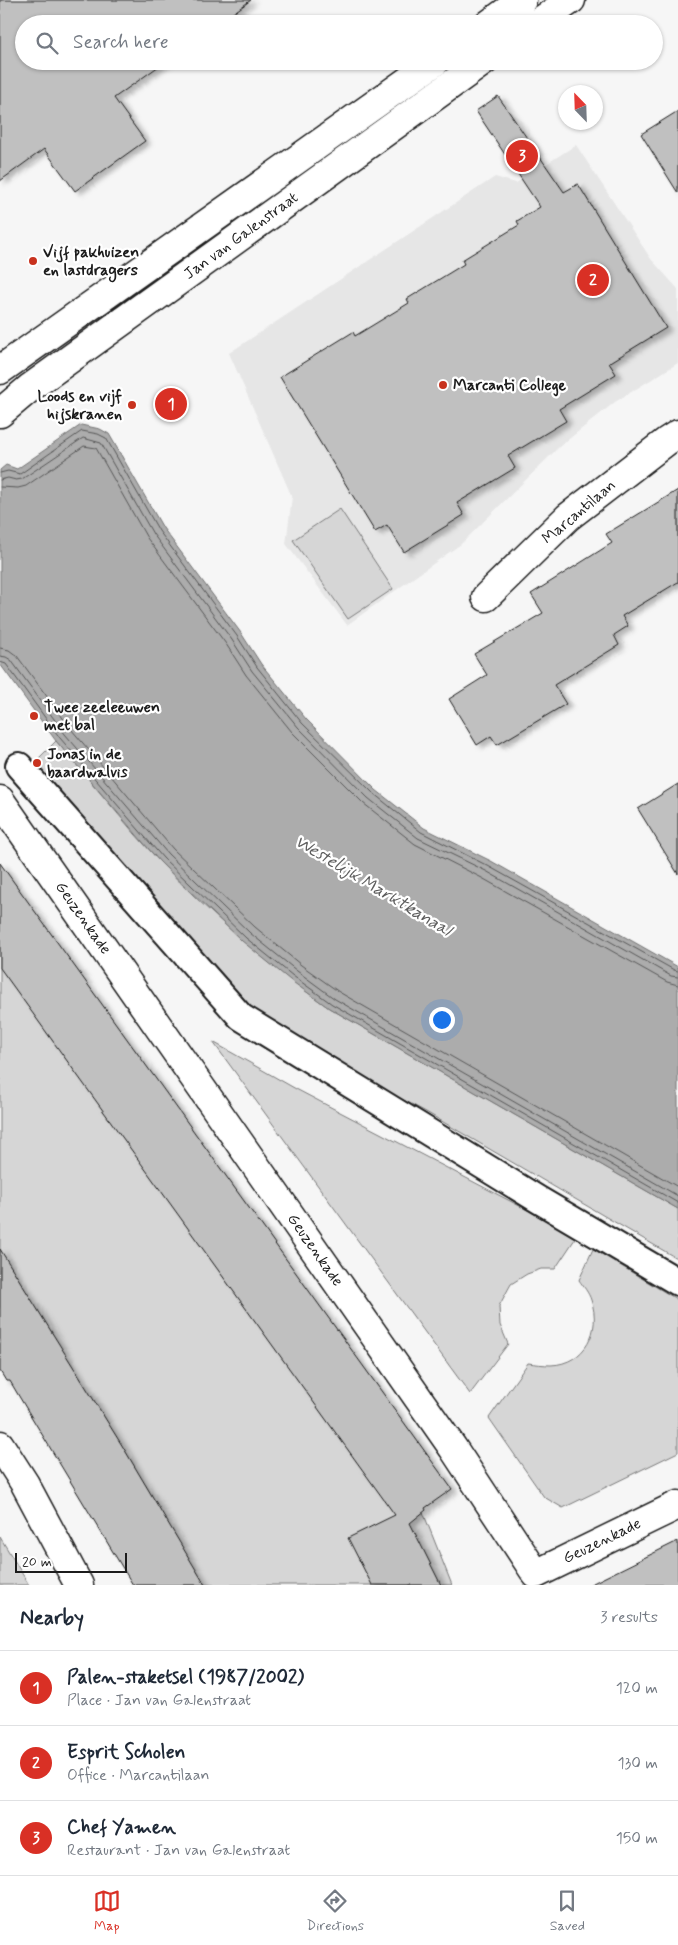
<!DOCTYPE html>
<html lang="en">
<head>
<meta charset="utf-8">
<style>
	:root { --surface:#fff; --page:#f2f2f3; --text:#1f2937; --muted:#747a83; --line:#e0e1e3; --accent:#d93025 }
	body { margin:0; font-family:Mynerve,sans-serif; background:var(--page); color:var(--text) }
	.compass { position:absolute; left:558px; top:85px; width:45px; height:45px; border-radius:50%; background:var(--surface); box-shadow:0 1px 4px #0004; rotate:337deg }
	.scale { position:absolute; left:15px; bottom:12px; width:112px; box-sizing:border-box; padding-left:5px; border:2px solid #1c1c1c; border-top:0; font-size:14px; line-height:18px; white-space:nowrap; color:#1c1c1c; -webkit-text-stroke:4px #fff; paint-order:stroke }
	.you { position:absolute; left:441px; top:1019px; width:18px; height:18px; margin:-12px; border:4px solid #fff; border-radius:50%; background:#1a73e8; box-shadow:0 0 0 8px #1a73e833 }
	.badge { display:grid; place-items:center; width:32px; height:32px; border-radius:50%; background:var(--accent); color:#fff; font-size:16px; font-weight:700 }
	.pin { position:absolute; translate:-50% -50%; border:2px solid #fff; box-shadow:0 1px 5px #0006 }
	.list { margin:0; padding:0; list-style:none }
	h2 { display:flex; justify-content:space-between; align-items:center; height:65px; margin:0; padding:0 20px; font-size:21px }
	h2 small { font-size:16px; font-weight:400; color:var(--muted) }
	.list li { display:grid; grid-template-columns:32px 1fr auto; gap:15px; align-items:center; box-sizing:border-box; height:75px; padding:0 20px; border-top:1px solid var(--line) }
	.list b { display:block; font-size:19px; white-space:nowrap }
	.list p { margin:0; font-size:16px; white-space:nowrap; color:var(--muted) }
	.list em { font-size:16px; font-style:normal; color:var(--muted) }
	.icon { flex:none; width:28px; height:28px; fill:none; stroke:currentColor; stroke-width:2; stroke-linecap:round; stroke-linejoin:round }
	.map { position:relative; flex:none; width:678px; height:1585px; overflow:hidden }
	.search { position:absolute; background:var(--surface); box-shadow:0 1px 4px #0004; left:15px; right:15px; top:15px; height:55px; display:flex; align-items:center; gap:12px; box-sizing:border-box; padding:0 18px; border-radius:28px; color:var(--muted); font-size:19px }
	.sheet { height:290px; background:var(--surface) }
	nav { display:flex; justify-content:space-around; align-items:center; box-sizing:border-box; height:70px; border-top:1px solid var(--line); background:var(--surface); font-size:14px; color:var(--muted) }
	nav a { display:grid; justify-items:center; gap:2px }
	nav .on { color:var(--accent) }
	.map>svg:first-child { display:block }
</style>
</head>
<body>
<div class="map">
<svg width="678" height="1585" viewBox="0 0 678 1585">
	<defs>
		<filter id="shadow"><feDropShadow dx="5.5" dy="3" stdDeviation="2.5" flood-color="#0004"/></filter>
	</defs>
	<rect width="100%" height="100%" fill="#f6f6f6"/>
	<filter id="ink" filterUnits="userSpaceOnUse"><feTurbulence type="fractalNoise" baseFrequency=".02" numOctaves="2"/><feDisplacementMap in="SourceGraphic" scale="10" xChannelSelector="R" yChannelSelector="G"/><feConvolveMatrix kernelMatrix="1 2 1 2 8 2 1 2 1" color-interpolation-filters="sRGB"/></filter>
	<g filter="url(#ink)">
		<path fill="#e6e6e6" d="M576,145L651,259L678,289V363L615,402L559,447L461,544L347,625L286,544L292,497L229,353L495,177L516,183Z"/>
		<path fill="#d6d6d6" stroke="#797979" d="M340,509L393,589L348,619L293,540Z
			M56,741C91,781 124,823 160,862C212,916 268,965 329,1008L678,1209V1259L426,1112L306,1048L248,1010L22,775Z
			M0,919L411,1482L452,1585H174L0,1308Z
			M213,1042L296,1089L577,1236L555,1269H541L527,1274L511,1284L499,1306L500,1325L508,1344L470,1394Z
			M593,1249L678,1300V1452L563,1508L544,1497L489,1418L528,1363C535,1364 544,1365 551,1365C585,1364 602,1330 591,1300C589,1293 583,1286 579,1280Z
			M0,1537L29,1585H0Z"/>
		<path fill="#acacac" stroke="#727272" d="M81,425L100,429L109,434L163,528L241,633L261,664L306,719L376,790L424,828L491,861L678,967V1209L329,1008L290,980L242,941L160,862L56,741L0,664V470L6,465L17,469Z"/>
		<g fill="none" stroke-linecap="round" stroke-linejoin="round">
			<path stroke="#565656" stroke-width="1" d="M0,473L8,471L20,474L82,431L98,434L106,438L159,531L237,636L257,667L302,723L373,793L421,832L488,866L674,970L678,971
				M0,480L8,478L16,480L22,479L83,438L101,443L153,534L232,640L252,671L298,727L368,798L418,838L486,871L671,976L678,977
				M0,487L18,488L26,486L84,446L96,448L147,538L226,644L246,675L292,732L363,803L415,844L482,878L667,982L678,985
				M0,648L9,650L17,656L71,729L173,849L255,927L301,965L339,992L678,1187
				M0,656L6,657L11,660L65,734L168,854L250,933L297,971L335,999L678,1196
				M0,662L6,664L60,738L163,858L246,938L293,976L332,1004L678,1203"/>
		</g>
		<path fill="#c0c0c0" stroke="#1c1c1c" filter="url(#shadow)" d="M0,0H251L218,24H24V61H166L114,98L145,141L75,191L44,149L0,181Z
			M498,96L564,192L578,184L666,328L609,363L616,374L559,409L566,421L508,456L515,468L457,503L464,515L404,552L387,525L375,532L280,377L353,332L355,336L409,303L407,299L464,264L462,260L519,225L517,221L540,207L476,111Z
			M678,111V193L641,134Z
			M678,490V582L622,616L628,626L614,635L619,645L554,685L566,704L497,745L491,736L477,745L449,699L487,675L474,654L543,613L531,594L612,543L606,534Z
			M678,784V874L638,809Z
			M0,863L452,1489L425,1508L426,1510L410,1523L441,1585H372L348,1538L395,1515L0,968Z
			M0,1249L123,1447L205,1585H133L20,1398L10,1381H6L0,1371Z
			M678,1541V1585H589Z"/>
		<g fill="none" stroke-linecap="round" stroke-linejoin="round">
			<g stroke="#1c1c1c" stroke-width="30">
				<path id="pedestrian" d="M19,766L241,1017L539,1200L678,1282"/>
			</g>
			<g stroke="#1c1c1c" stroke-width="31">
				<path id="minor" d="M486,597L568,517L667,441L678,434
					M0,800L453,1448L536,1574L678,1505
					M0,1445L25,1484L79,1585"/>
			</g>
			<g stroke="#1c1c1c" stroke-width="31">
				<path id="secondary" d="M489,24L522,0
					M536,24L571,0
					M0,370L436,61
					M0,413L31,387L484,61"/>
			</g>
			<use href="#pedestrian" stroke="#fff" stroke-width="26"/>
			<use href="#minor" stroke="#fff" stroke-width="28"/>
			<use href="#secondary" stroke="#fff" stroke-width="28"/>
		</g>
	</g>
	<g fill="#c8321e" stroke="#fff" stroke-width="2">
		<circle cx="33" cy="261" r="5"/>
		<circle cx="443" cy="385" r="5"/>
		<circle cx="132" cy="405" r="5"/>
		<circle cx="34" cy="716" r="5"/>
		<circle cx="37" cy="763" r="5"/>
	</g>
	<g text-anchor="middle" dominant-baseline="central" stroke-width="4.5" stroke-linejoin="round" paint-order="stroke">
		<g font-size="16" fill="#1c1c1c" stroke="#fff">
			<text transform="translate(241 236) rotate(-36)">Jan van Galenstraat</text>
			<text transform="translate(579 512) rotate(-40)">Marcantilaan</text>
			<text transform="translate(83 918) rotate(55)">Geuzenkade</text>
			<text transform="translate(315 1250) rotate(55)">Geuzenkade</text>
			<text transform="translate(602 1541) rotate(-26)">Geuzenkade</text>
		</g>
		<g font-size="16" font-weight="bold" fill="#1c1c1c" stroke="#fff" text-anchor="start">
			<text x="43" y="252">Vijf pakhuizen<tspan x="43" dy="18">en lastdragers</tspan></text>
			<text x="453" y="385">Marcanti College</text>
			<text x="122" y="396" text-anchor="end">Loods en vijf<tspan x="122" dy="18">hijskranen</tspan></text>
			<text x="44" y="707">Twee zeeleeuwen<tspan x="44" dy="18">met bal</tspan></text>
			<text x="47" y="754">Jonas in de<tspan x="47" dy="18">baardwalvis</tspan></text>
		</g>
		<g font-size="18" font-style="italic" fill="#5d5d5d" stroke="#fff">
			<text transform="translate(373 886) rotate(31)">Westelijk Marktkanaal</text>
		</g>
	</g>
</svg>
<svg class="compass" viewBox="-18 -18 36 36"><path d="M0-13l5 13h-10z" fill="#e53935"/><path d="M0 13l5-13h-10z" fill="#747a83"/></svg>
<div class="scale">20 m</div>
<div class="you"></div>
<div class="pin badge" style="left:171px;top:404px">1</div>
<div class="pin badge" style="left:593px;top:280px">2</div>
<div class="pin badge" style="left:522px;top:156px">3</div>
<div class="search"><svg class="icon" aria-label="search" viewBox="0 0 24 24"><circle cx="10" cy="10" r="6"/><path d="M15 15l6 6"/></svg>Search here</div>
</div>
<section class="sheet">
<h2>Nearby<small>3 results</small></h2>
<ul class="list">
<li><span class="badge">1</span><div><b>Palen-staketsel (1987/2002)</b><p>Place · Jan van Galenstraat</p></div><em>120 m</em></li>
<li><span class="badge">2</span><div><b>Esprit Scholen</b><p>Office · Marcantilaan</p></div><em>130 m</em></li>
<li><span class="badge">3</span><div><b>Chef Yamen</b><p>Restaurant · Jan van Galenstraat</p></div><em>150 m</em></li>
</ul>
</section>
<nav>
<a class="on"><svg class="icon" aria-label="map" viewBox="0 0 24 24"><path d="M3 6l6-2 6 2 6-2v14l-6 2-6-2-6 2zM9 4v14M15 6v14"/></svg>Map</a>
<a><svg class="icon" aria-label="directions" viewBox="0 0 24 24"><path d="M12 3l9 9-9 9-9-9zM9 14v-3h6M13 9l2 2-2 2"/></svg>Directions</a>
<a><svg class="icon" aria-label="saved" viewBox="0 0 24 24"><path d="M7 4h10v16l-5-4-5 4z"/></svg>Saved</a>
</nav>
</body>
</html>
